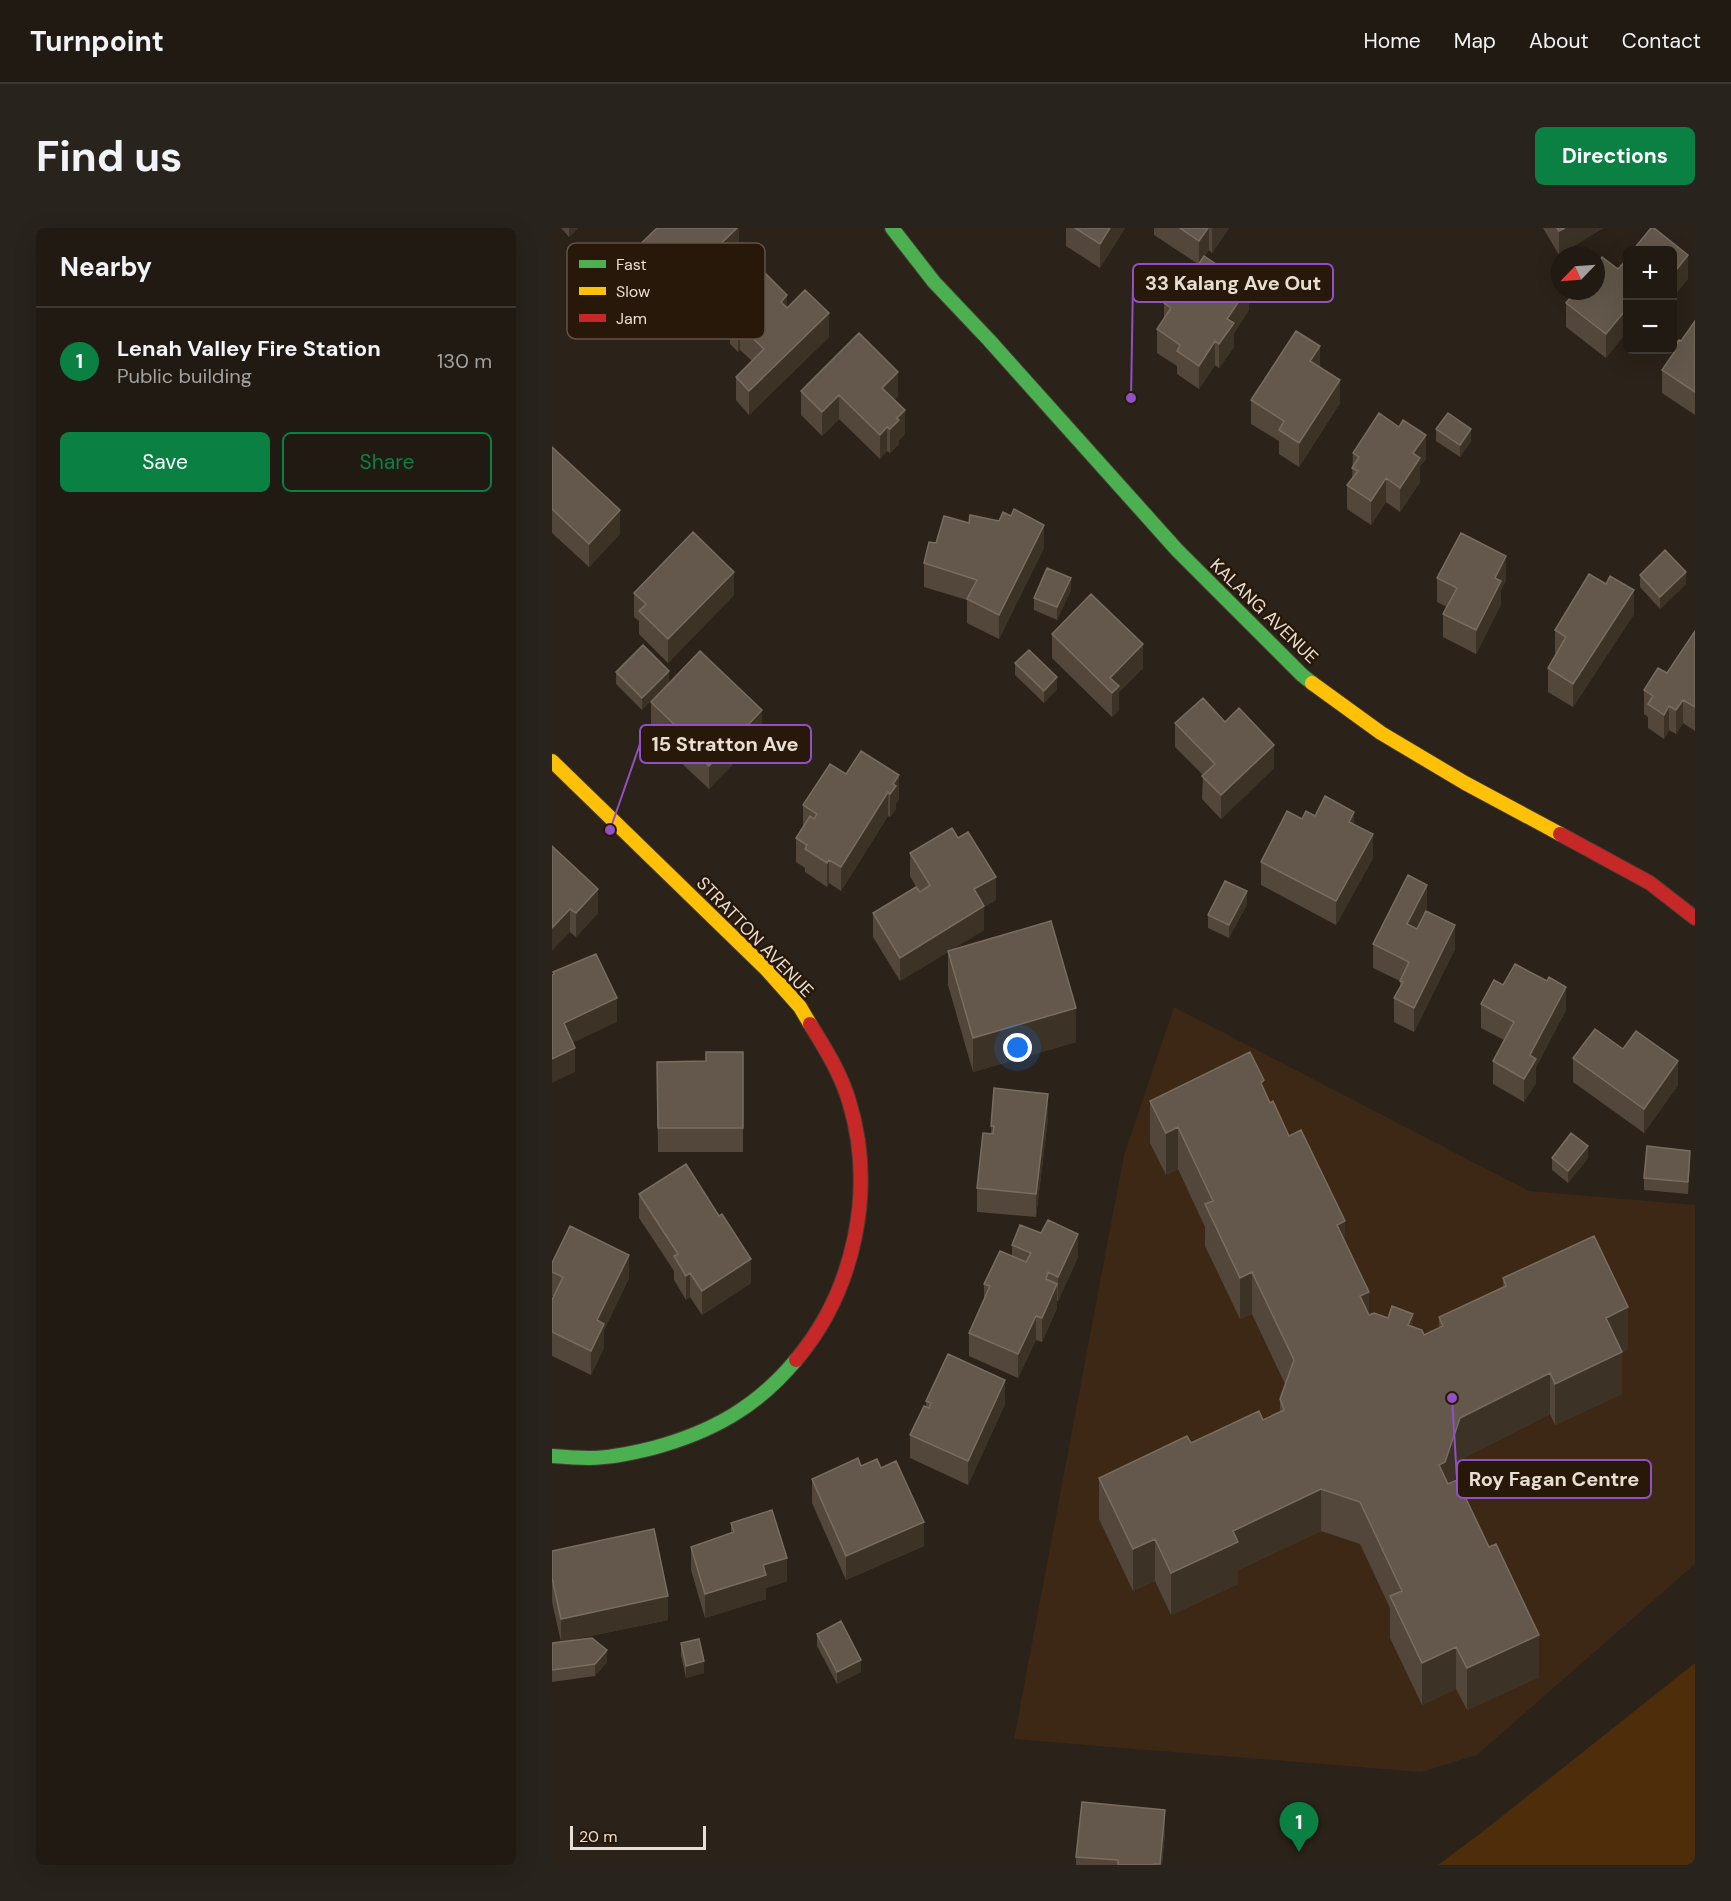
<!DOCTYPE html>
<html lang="en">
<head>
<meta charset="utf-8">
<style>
	:root { --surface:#201a13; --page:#28231c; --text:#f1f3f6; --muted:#a2a1a0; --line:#3d3833; --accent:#0b8043 }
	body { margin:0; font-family:"DM Sans",sans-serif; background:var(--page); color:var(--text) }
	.controls { position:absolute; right:18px; top:18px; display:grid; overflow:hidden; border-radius:9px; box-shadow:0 6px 24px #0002 }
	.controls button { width:54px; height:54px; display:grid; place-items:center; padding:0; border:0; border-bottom:2px solid var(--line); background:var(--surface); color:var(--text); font:30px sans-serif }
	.compass { position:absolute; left:999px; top:18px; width:54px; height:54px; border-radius:50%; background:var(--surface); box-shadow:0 6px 24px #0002; rotate:245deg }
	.scale { position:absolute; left:18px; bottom:15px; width:136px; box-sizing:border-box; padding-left:6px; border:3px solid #e9ded4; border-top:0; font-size:16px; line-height:21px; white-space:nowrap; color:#e9ded4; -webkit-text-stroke:4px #281809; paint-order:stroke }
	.you { position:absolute; left:466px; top:820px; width:21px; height:21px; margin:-15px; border:4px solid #fff; border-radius:50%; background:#1a73e8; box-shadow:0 0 0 9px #1a73e833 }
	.badge { display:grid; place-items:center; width:39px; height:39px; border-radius:50%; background:var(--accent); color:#fff; font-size:20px; font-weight:700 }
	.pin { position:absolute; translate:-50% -50px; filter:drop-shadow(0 2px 3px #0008) }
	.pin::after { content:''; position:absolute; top:32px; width:21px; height:18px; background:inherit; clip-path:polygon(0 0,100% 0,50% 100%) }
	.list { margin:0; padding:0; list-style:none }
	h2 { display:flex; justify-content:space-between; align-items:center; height:78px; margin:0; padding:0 24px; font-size:26px }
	h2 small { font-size:20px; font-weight:400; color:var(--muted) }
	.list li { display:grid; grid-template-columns:39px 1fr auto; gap:18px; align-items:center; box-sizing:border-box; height:108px; padding:0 24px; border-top:2px solid var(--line) }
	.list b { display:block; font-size:22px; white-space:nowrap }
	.list p { margin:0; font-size:20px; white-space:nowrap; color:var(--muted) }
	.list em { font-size:20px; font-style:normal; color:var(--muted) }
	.actions { display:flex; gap:12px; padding:18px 24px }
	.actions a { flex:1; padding:14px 0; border:2px solid var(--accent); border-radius:9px; text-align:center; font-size:21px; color:var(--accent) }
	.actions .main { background:var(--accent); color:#fff }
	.map { position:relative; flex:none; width:1143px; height:1637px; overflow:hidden; border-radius:9px }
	header { display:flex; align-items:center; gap:36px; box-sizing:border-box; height:84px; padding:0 30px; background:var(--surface); border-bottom:2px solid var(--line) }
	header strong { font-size:28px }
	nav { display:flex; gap:33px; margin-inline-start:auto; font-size:21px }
	.intro { display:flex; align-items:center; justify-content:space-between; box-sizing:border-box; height:144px; padding:0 36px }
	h1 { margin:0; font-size:42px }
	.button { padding:15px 27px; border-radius:9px; background:var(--accent); color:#fff; font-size:21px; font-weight:700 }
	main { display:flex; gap:36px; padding:0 36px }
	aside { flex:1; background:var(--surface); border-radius:9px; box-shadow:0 6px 24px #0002 }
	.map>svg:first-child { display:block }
</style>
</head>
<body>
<header>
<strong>Turnpoint</strong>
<nav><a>Home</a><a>Map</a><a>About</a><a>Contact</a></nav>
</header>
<div class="intro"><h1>Find us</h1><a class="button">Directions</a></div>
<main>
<aside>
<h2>Nearby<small></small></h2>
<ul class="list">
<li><span class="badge">1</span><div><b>Lenah Valley Fire Station</b><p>Public building</p></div><em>130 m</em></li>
</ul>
<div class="actions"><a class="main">Save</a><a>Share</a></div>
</aside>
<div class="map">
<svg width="1143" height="1637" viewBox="0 0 1143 1637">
	<rect width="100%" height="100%" fill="#2b2219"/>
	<path fill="#3c2815" d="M622,779L977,963L1143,977V1336L925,1527L869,1544L462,1511L572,927Z"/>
	<path fill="#4e2e0a" d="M1143,1435V1637H886L929,1605Z"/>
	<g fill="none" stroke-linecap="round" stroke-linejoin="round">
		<g stroke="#443c35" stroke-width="16">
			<path id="fast" d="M340,0L382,54L437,112L625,322L750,447L760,455
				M0,1228C12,1229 25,1230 37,1230C58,1230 81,1225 101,1220C160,1204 205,1179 244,1132"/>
		</g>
		<g stroke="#443c35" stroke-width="16">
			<path id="slow" d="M760,455L829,505L913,555L1008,606
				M0,533L215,742L248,779L258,796"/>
		</g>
		<g stroke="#443c35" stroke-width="16">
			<path id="jam" d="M1008,606L1098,655L1143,690
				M244,1132C303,1062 324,961 297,873C289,846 273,820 258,796"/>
		</g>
		<use href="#fast" stroke="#4caf50" stroke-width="14"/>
		<use href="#slow" stroke="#ffc107" stroke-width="14"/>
		<use href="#jam" stroke="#c62828" stroke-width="14"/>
	</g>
	<path fill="#53473b" d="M9,0H26L17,9Z
		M187,0V21L113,94L73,55V31Z
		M514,0H573L548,40L514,18Z
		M602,0H677L660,25L657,22L653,28L697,82L682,105V119L667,140L663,137L647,161L625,146V138L605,125V101L612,90V75L634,55L646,36L602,7Z
		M991,0H1051L1007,27Z
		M1076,30V102L1054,130L1014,99V75L1066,41Z
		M235,67V80L277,109L197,187L184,172V149L200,133L188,122L186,124L178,116V111L167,100V76Z
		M1143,93V187L1110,165V142L1121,126V121L1129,113Z
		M768,139L788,175L747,239L727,226V213L699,196V172Z
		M249,163L346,168L342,172L353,206L347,212V216L338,225L335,223L328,231L287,191L270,208L249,187Z
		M884,201L919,213L908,229L884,213Z
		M0,219L68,306L37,339L0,305Z
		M801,225L874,231L868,238V254L848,284L834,274L819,297L795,281V257L800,251Z
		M384,315L492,320L447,411L415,395V372L372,359V335Z
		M1088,347L1134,356L1108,381L1088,359Z
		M885,350L954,352L949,362V376L924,426L891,409V386L895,379L885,374Z
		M519,362L505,392L482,382V370Z
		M82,365L182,367L116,435L87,406V393L82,389Z
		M1082,386L1021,479L996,464V440L1004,426L1003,425V402Z
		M1143,403V503L1131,495L1124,506L1117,502L1112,511L1096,500V489L1092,486V462L1115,445Z
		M500,406L591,440L567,464V482L560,489L500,430Z
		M91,417L90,482L64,456V444Z
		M463,435L505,461L492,475L463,447Z
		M99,474L210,506L157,561L124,530V522L99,498Z
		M673,494L722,540L669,591L650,571L651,547L623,519V495Z
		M309,523L347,571L344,576V581L338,589L336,588L289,663L277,655L275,659L253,644V640L244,634V610L251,599V577L294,546Z
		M763,588L802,597L821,630L784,697L709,657V634L750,591Z
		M0,618L46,685L24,709L18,704Z
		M358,625L444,672L432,679V702L399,722L524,814L421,844L396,757V724L348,753L321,709V685L364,659L358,648Z
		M695,676L677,710L656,700V687Z
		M875,680L865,701L903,721L862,804L842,794V770L848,760V753L821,740V716Z
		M929,776L1014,782L984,839V855L972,874L941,856V833L952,812L929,800Z
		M1071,821L1126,857L1092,905L1021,854V830Z
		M191,824V924H106L105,834L154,833Z
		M712,861L718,875L737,908L793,1013L817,1087L861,1099L872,1107L887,1100V1089L951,1059V1050L1076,1121L1070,1124V1166L1003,1197L998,1186L908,1232L901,1254L987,1449L915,1482L904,1461L870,1477L838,1410V1380L808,1316L769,1303L686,1342V1356L619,1387L603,1353L581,1363L547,1291V1250L639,1215L711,1192L728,1184V1171L733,1156L700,1086L688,1091L653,1018V999L626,941L614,947L598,915V873Z
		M496,890L484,989L425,984V960L439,906V898Z
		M1000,930H1036L1016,955L1000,942Z
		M1138,935L1136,966L1092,962V950Z
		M87,966L199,1055L150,1087L138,1069L134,1072L122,1052V1043L87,990Z
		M460,1017L526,1029L506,1073L505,1072V1080L490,1114L484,1112L466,1150L417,1128V1105L432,1071V1056L460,1028Z
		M0,1035L77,1050L52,1102V1120L39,1147L0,1128V1072L2,1069L0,1068Z
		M374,1173L453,1176L416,1257L358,1230V1207L374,1179Z
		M309,1238L329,1240L372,1318L294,1352L260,1275V1251Z
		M179,1295L235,1353L214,1360V1371L153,1390L139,1342V1319L179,1305Z
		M0,1323L116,1392L14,1413L55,1434L43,1448L0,1454V1415L9,1414L0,1374Z
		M265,1406L309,1444L285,1456L265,1418Z
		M129,1415L152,1445L134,1450L129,1427Z
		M613,1605L610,1637H524V1629Z"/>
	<path fill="#3c3226" d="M17,0H26L17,9Z
		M185,0H187V21L113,94V70Z
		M558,0H573L548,40V16Z
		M656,0H657V22L647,36V13Z
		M661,0H677L660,25V2Z
		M1013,0H1051L1007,27V3Z
		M1136,27V51L1120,71V47Z
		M697,58V82L682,105V119L667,140V116L675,91Z
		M235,67V91L229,74Z
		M1076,79V102L1054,130V106Z
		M277,85V109L197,187V163Z
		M188,98V122L186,124V100Z
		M663,113V137L647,161V138Z
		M768,118V142L758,133Z
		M346,144V168L330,183V160Z
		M788,152V175L747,239V215Z
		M287,167V191L270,208V184Z
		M353,182V206L347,212V216L338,225V201L345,190Z
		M335,199V223L328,231V207Z
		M919,201V213L908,229V217Z
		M874,207V231L868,238V254L848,284V260L861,225Z
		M834,250V274L819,297V273Z
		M68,282V306L37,339V316Z
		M492,297V320L447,411V387Z
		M954,328V352L949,362V376L924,426V402L943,350Z
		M182,344V367L116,435V411Z
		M1134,344V356L1108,381V369Z
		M519,350V362L505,392V379Z
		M1082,362V386L1021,479V456Z
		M591,416V440L567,464V482L560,489V465L558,450Z
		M117,443V455L90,482V470Z
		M505,449V461L492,475V463Z
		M1131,472V495L1124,506V482Z
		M1117,478V502L1112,511V487Z
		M210,482V506L157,561V538Z
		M722,517V540L669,591V567Z
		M347,547V571L344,576V581L338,589V566L341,556Z
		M336,564V588L289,663V639Z
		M802,584V607L797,594Z
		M821,606V630L784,697V673Z
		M277,632V655L275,659V635Z
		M444,649V672L432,679V702L348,753V730L422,661Z
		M875,657V680L855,720V696Z
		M46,661V685L24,709V685Z
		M695,663V676L677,710V697Z
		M18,681V704L0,723V700Z
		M903,697V721L862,804V780Z
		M1014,759V782L984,839V855L972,874V851L978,827Z
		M65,770V794L12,819V795Z
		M524,780V814L421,844V810Z
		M23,820V844L0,855V831Z
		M1126,833V857L1092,905V881Z
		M496,866V890L484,989V966Z
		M626,899V941L614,947V905Z
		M1036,918V930L1016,955V943Z
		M1138,923V935L1136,966V954Z
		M793,993V1035L785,997Z
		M526,1006V1029L506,1073V1049Z
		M77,1027V1050L52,1102V1120L39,1147V1123L45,1092Z
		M199,1031V1055L150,1087V1063Z
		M700,1044V1086L688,1091V1050Z
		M138,1045V1069L134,1072V1048Z
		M505,1056V1080L490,1114V1090Z
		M817,1064V1106L808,1068Z
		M1076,1079V1121L1070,1124V1166L1003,1197V1156L1054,1090Z
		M861,1086V1127L856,1097Z
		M484,1088V1112L466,1150V1126Z
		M998,1145V1186L908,1232L893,1276L887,1237L908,1190Z
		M453,1152V1176L416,1257V1233Z
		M769,1261V1303L686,1342V1356L619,1387V1345L681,1303Z
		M372,1294V1318L294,1352V1328Z
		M603,1311V1353L581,1363V1321Z
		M235,1330V1353L214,1360V1371L153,1390V1366L211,1337Z
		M116,1368V1392L9,1414V1391Z
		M987,1407V1449L915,1482V1440Z
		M904,1419V1461L870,1477V1435Z
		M55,1422V1434L43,1448V1436Z
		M309,1432V1444L285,1456V1444Z
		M152,1433V1445L134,1450V1438Z
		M613,1582V1605L610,1637H608Z"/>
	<path fill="#63584b" stroke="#786d60" stroke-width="1.5" d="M105,0H185L113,70L73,31Z
		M523,0H558L548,16Z
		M628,0H656L647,13Z
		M1005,0H1013L1007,3Z
		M1099,0H1102L1136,27L1120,47V22H1081Z
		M652,28L697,58L675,91L682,95L667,116L663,113L647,138L625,123L628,117L605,101L619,80L612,75L628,51L634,55Z
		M1050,29L1066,41L1076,30V79L1054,106L1014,75L1024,63H1044V37Z
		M206,38L235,67L229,74L235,80L253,62L277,85L197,163L184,149L212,121L188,98L186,100L178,92L180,90L167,76Z
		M1143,93V164L1110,142L1123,123L1121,121L1127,112L1129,113Z
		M744,103L768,118L758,133L788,152L747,215L727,202L732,193L699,172Z
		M307,105L346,144L330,160L353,182L345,190L347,192L338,201L335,199L328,207L287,167L270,184L249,163Z
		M827,185L847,199L851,192L874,207L861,225L868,230L848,260L834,250L819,273L795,257L806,243L800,240L807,229L801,225Z
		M896,185L919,201L908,217L884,201Z
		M0,219L68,282L37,316L0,281Z
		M462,281L492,297L447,387L415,371L425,352L372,335L377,314L384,315L392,288L417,295L418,287L447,293L451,284L459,288Z
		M141,304L182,344L116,411L87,383L94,376L82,365Z
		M909,305L954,328L943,350L949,353L924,402L891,386L905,360L885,350Z
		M1113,322L1134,344L1108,369L1088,347Z
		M495,340L519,350L505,379L482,370Z
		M1037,346L1054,356L1058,348L1082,362L1021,456L996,440L1014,409L1003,402Z
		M539,366L591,416L558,450L567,458L560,465L500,406Z
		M1143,403V479L1131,472L1124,482L1117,478L1112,487L1096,476L1101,468L1092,462L1106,440L1115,445Z
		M91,417L117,443L90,470L64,444Z
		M477,422L505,449L492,463L463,435Z
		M148,423L210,482L157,538L124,506L128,502L99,474Z
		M651,470L673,494L687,480L722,517L669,567L650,548L663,536L623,495Z
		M309,523L347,547L341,556L344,558L338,566L336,564L289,639L277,632L275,635L253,621L255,617L244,610L258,588L262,591L265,586L251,577L278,536L294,546Z
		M773,568L802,584L797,594L821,606L784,673L709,634L735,583L750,591L754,583L763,588Z
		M400,600L406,610L416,604L444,649L422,661L432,678L348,730L321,685L364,659L368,664L378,657L358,625Z
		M0,618L46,661L24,685L18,681L0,700Z
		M856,647L875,657L855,696L865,701L874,683L903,697L862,780L842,770L851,754L848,753L857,734L821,716Z
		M673,653L695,663L677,697L656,687Z
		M499,693L524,780L421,810L396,723Z
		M44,726L65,770L12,795L23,820L0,831V747L2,746L1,744Z
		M963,736L995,753L997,749L1014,759L978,827L984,831L972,851L941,833L962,794L929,776L942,752L951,757Z
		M1043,801L1071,821L1084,803L1126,833L1092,881L1021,830Z
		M154,824H191V900H106L105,834L154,833Z
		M698,824L712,852L709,855L718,875L721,873L737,908L749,902L793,993L785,997L817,1064L808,1068L817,1087L822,1085L836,1090L840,1078L861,1086L856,1097L870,1102L872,1107L891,1098L887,1089L954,1058L951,1050L1042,1008L1076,1079L1054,1090L1070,1124L1003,1156L998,1145L908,1190L893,1234L887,1237L896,1256L905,1252L937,1319L944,1316L987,1407L915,1440L904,1419L870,1435L838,1368L850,1363L808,1274L769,1261L681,1303L686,1314L619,1345L603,1311L581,1321L547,1250L635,1208L639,1215L707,1183L711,1192L732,1182L728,1171L742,1132L700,1044L688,1050L653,976L661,973L626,899L614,905L598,873Z
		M442,860L496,866L484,966L425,960L431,905L441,906L442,898H439Z
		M1019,905L1036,918L1016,943L1000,930Z
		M1095,918L1138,923L1136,954L1092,950Z
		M134,936L167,988L170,986L199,1031L150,1063L138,1045L134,1048L122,1028L126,1026L87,966Z
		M496,992L526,1006L506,1049L496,1044L494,1051L505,1056L490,1090L484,1088L466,1126L417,1105L438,1058L432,1056L448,1023L474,1034L479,1025L460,1017L468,997L489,1005Z
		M18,998L77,1027L45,1092L52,1096L39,1123L0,1104V1072L11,1049L0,1044V1035Z
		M396,1126L453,1152L416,1233L358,1207L372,1178L377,1180L379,1175L374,1173Z
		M306,1230L309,1238L325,1231L329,1240L344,1233L372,1294L294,1328L260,1251Z
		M220,1282L235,1330L211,1337L214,1347L153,1366L139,1319L182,1304L179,1295Z
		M102,1301L116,1368L9,1391L0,1350V1323Z
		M289,1393L309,1432L285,1444L265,1406Z
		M40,1410L55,1422L43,1436L0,1442V1415Z
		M147,1411L152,1433L134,1438L129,1415Z
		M530,1574L613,1582L608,1636H602V1637H566V1632L524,1629Z"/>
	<g text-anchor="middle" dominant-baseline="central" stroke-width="5" stroke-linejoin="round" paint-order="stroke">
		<g font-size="18" fill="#e9ded4" stroke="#281809">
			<text transform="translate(712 383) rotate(44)">KALANG AVENUE</text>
			<text transform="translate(203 709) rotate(46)">STRATTON AVENUE</text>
		</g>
	</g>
	<rect x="15" y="15" width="198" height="96" rx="9" fill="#281809" stroke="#625346" stroke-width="1.5"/>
	<rect x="27" y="32" width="27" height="8" fill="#4caf50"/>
	<rect x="27" y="59" width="27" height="8" fill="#ffc107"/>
	<rect x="27" y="86" width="27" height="8" fill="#c62828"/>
	<g font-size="16" fill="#e9ded4">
		<text x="64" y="42">Fast</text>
		<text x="64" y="69">Slow</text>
		<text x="64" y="96">Jam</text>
	</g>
	<path fill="none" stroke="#9150c3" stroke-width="2" d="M579 170L581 55M58 602L88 516M900 1170L905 1251"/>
	<g fill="#9150c3" stroke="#281809" stroke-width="2">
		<circle cx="579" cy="170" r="6"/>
		<circle cx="58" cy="602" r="6"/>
		<circle cx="900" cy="1170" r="6"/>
	</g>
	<g fill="#281809" stroke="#9150c3" stroke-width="2">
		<rect x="581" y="36" width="200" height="38" rx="6"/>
		<rect x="88" y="497" width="171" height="38" rx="6"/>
		<rect x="905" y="1232" width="194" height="38" rx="6"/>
	</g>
	<g font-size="20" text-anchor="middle" font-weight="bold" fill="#e9ded4">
		<text x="681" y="62">33 Kalang Ave Out</text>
		<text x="173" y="523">15 Stratton Ave</text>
		<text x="1002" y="1258">Roy Fagan Centre</text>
	</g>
</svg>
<div class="controls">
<button>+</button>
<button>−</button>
</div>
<svg class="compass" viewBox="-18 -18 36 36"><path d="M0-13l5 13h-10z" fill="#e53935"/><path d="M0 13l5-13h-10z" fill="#a2a1a0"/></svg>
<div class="scale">20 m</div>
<div class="you"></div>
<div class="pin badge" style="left:747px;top:1624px">1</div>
</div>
</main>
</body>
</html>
